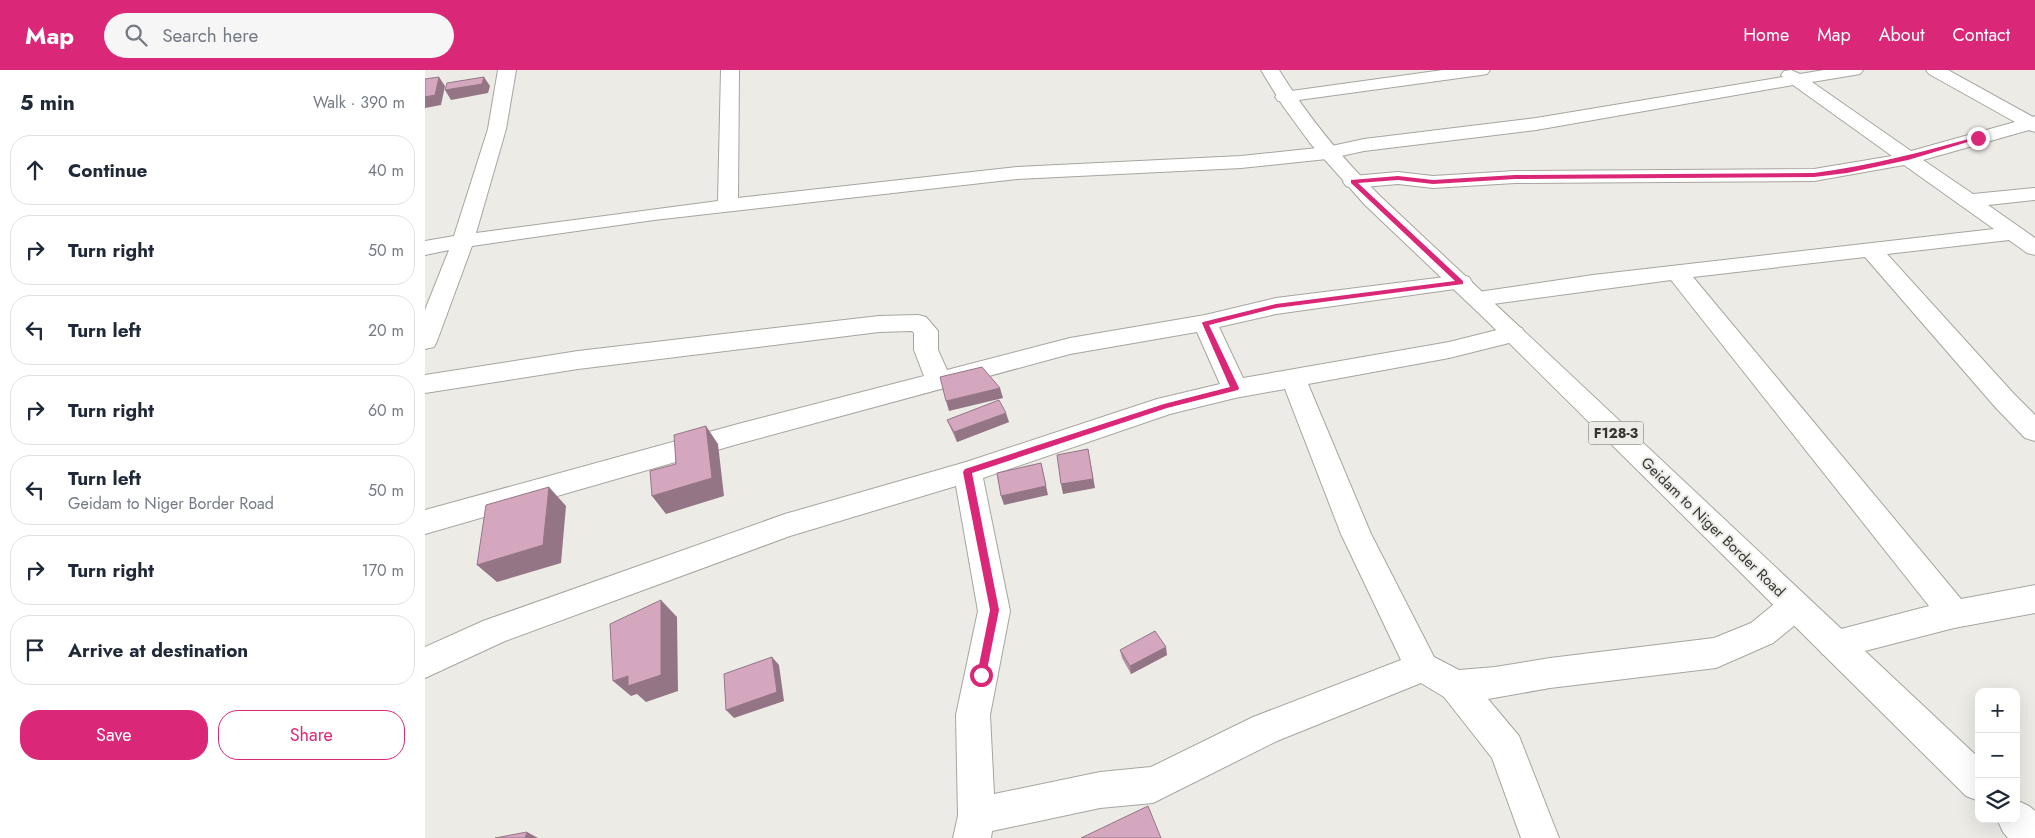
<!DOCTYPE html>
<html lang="en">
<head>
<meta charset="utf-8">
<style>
	:root { --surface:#fff; --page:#f6f6f7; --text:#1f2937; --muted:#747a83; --line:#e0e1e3; --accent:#db2777 }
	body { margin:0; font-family:Jost,sans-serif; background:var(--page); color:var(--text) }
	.controls { position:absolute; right:15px; bottom:15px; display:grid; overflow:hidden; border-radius:10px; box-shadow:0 5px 20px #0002 }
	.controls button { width:45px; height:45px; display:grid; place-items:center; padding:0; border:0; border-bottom:1px solid var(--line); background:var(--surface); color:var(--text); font:25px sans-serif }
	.stop { position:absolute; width:15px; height:15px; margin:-11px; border:4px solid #db2777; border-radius:50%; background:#fff }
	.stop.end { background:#db2777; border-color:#fff; box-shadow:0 1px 5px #0008 }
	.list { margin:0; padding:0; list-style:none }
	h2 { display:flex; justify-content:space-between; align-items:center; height:65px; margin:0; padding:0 20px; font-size:21px }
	h2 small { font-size:16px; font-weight:400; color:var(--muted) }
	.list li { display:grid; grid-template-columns:32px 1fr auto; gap:15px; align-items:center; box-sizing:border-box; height:70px; margin:0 10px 10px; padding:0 10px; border:1px solid var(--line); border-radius:20px }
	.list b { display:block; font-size:19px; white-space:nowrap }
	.list p { margin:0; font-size:16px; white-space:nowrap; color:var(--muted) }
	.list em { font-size:16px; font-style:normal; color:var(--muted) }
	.actions { display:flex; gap:10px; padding:15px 20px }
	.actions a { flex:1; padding:11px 0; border:1px solid var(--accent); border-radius:20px; text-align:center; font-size:18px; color:var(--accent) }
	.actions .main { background:var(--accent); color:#fff }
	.icon { flex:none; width:28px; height:28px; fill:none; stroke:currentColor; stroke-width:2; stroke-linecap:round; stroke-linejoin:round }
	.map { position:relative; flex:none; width:1610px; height:768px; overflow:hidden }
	header { display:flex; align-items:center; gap:30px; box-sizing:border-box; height:70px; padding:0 25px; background:var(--accent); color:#fff }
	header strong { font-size:24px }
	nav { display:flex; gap:28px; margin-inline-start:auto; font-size:18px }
	.search { width:350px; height:45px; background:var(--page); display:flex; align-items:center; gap:12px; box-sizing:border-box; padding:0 18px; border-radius:28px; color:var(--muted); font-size:19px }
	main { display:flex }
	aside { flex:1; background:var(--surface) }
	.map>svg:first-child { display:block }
</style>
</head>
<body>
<header>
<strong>Map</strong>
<div class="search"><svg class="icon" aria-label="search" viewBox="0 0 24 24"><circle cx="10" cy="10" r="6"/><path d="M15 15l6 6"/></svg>Search here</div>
<nav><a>Home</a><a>Map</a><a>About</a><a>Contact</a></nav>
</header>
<main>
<aside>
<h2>5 min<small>Walk · 390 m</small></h2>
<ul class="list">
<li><svg class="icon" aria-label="ahead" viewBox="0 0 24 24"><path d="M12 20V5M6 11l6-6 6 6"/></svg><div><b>Continue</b></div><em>40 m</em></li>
<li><svg class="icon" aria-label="right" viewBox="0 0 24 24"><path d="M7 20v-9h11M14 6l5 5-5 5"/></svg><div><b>Turn right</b></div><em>50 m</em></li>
<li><svg class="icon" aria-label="left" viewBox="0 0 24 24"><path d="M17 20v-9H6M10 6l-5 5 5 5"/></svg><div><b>Turn left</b></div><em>20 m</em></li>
<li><svg class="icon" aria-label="right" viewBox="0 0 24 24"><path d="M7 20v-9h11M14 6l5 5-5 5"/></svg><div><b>Turn right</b></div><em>60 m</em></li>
<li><svg class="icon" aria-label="left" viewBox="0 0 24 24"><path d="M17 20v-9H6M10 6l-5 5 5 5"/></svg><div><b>Turn left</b><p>Geidam to Niger Border Road</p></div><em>50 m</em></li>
<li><svg class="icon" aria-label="right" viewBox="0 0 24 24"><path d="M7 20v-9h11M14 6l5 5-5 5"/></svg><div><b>Turn right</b></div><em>170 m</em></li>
<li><svg class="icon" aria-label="arrive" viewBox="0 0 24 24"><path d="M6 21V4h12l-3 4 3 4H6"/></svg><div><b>Arrive at destination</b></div></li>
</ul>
<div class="actions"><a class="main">Save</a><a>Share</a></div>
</aside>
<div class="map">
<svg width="1610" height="768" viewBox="0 0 1610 768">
	<rect width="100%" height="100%" fill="#ecebe6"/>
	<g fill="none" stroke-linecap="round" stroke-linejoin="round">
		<g stroke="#a6a5a0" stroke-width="2">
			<path id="street" d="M73,0H91L81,59L51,163L293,131L296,0H314L313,128L592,97L816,86L902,77L939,69L1111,48L1358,7L1356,5L1359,1L1366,0L1375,4L1399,0H1438L1435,4L1387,12L1486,81L1590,52L1504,4L1501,0H1523L1608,47L1610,46V62L1604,60L1498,90L1548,124L1610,118V130L1563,135L1610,168V185L1602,183L1584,170L1462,184L1589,324L1610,345V371L1600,368L1571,338L1440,187L1268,207L1536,529L1610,515V543L1529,558L1409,589L1397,584L1393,574L1397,564L1504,536L1246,210L1053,236L1045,234L1041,229L1045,224L1053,222L1168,205L1569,159L1479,95L1389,111L1090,113L1008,118L973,114L928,118L921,116L918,112L921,108L928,106L973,102L1008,106L1090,101L1389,99L1467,86L1368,15L1111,60L939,81L902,89L816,98L592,109L229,150L47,176L12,271L9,277L0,279V240L24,180L0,185V171L29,166L63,59Z
				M1018,0H1065L1062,4L1056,5L859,32L853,31L850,27L853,23L859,22Z
				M1036,205L1044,207L1047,212L1044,217L851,244L794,257L818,308L1024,272L1088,256L1097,258L1100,264L1097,270L1088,272L1024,288L883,314L946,464L1009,587L1034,600L1070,597L1125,588L1289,568L1326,553L1359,526L1370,522L1381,526L1386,536L1381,546L1348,573L1291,598L1125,618L1063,629L1094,666L1134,768H1096L1067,688L1019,627L996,613L852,671L728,733L675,738L567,761L566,768H528L533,746L531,645L553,541L531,416L365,466L80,571L0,608V577L58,551L360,444L541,392L732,329L795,314L772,262L645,284L313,374L0,464V440L313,354L499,306L489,280V263L487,261L454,262L153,299L0,323V305L153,281L454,246L493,245L501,247L513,261V280L522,300L645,268L780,245L851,228ZM860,319L916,464L976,590L828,647L726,697L675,702L569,724L565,645L585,541L558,408L745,344L810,328Z"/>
		</g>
		<g stroke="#a6a5a0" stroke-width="2">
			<path id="primary" d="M836,0H854C883,47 916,87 955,126L1554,688V731L1541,726L1061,250L940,135L885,73L858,36Z
				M1591,730L1604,736L1610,741V768H1583L1578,762L1572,749H1591Z"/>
		</g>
		<use href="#street" fill="#fff" fill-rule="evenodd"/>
		<use href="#primary" fill="#fff" fill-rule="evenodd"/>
	</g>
	<path fill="#b690a4" d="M522,350L584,352L532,372L526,359Z
		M695,580L742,585L706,604L697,588Z"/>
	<path fill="#947586" d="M14,7L20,16L16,35L0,38V27Z
		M59,7L65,16L63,23L26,30L20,20Z
		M575,318L578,328L524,341L521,331Z
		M581,343L584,352L532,372L529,362Z
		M281,356L293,374L299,426L241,444L227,426Z
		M663,379L670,418L638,424L636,414Z
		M616,393L623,425L579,435L576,426Z
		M124,417L141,436L136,493L72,512L52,495Z
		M236,530L252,547L253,621L221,632L212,624L206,626L188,611L203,606Z
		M741,577L742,585L706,604L705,596Z
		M347,587L354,595L359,631L309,648L301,640Z
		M102,762L113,768H100Z"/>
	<path fill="#d4a7bf" stroke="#947586" d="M14,7L10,25L0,27V9Z
		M59,7L57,14L20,20L22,13Z
		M557,297L575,318L521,331L515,307Z
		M574,330L581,343L529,362L522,350Z
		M281,356L287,408L227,426L225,401L251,394L249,365Z
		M663,379L668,409L636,414L632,385Z
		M616,393L621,416L576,426L572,403Z
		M124,417L118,475L52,495L61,435Z
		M236,530V605L203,616V606L188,611L185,554Z
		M730,561L741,577L705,596L695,580Z
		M347,587L352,622L301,640L299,604Z
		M723,736L736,768H656Z
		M102,762L100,768H70Z"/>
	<path fill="#db2777" d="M1551,67L1556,68L1483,90L1422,103L1389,107L1090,109L1008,114L973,110L933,113L1038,211V214L851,238L784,255L814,318L813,320L742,338L547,403L574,540L561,605L560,608H553L552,605L565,540L538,402L540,399L739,334L805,317L777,253L778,252L851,234L1030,211L926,113V110L973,106L1008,110L1090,105L1389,103C1444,96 1497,82 1551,67Z"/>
	<g text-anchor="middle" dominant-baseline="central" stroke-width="4" stroke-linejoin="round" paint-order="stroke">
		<rect fill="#ecebe6" stroke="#6c6c69" stroke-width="1" x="1163.5" y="351.5" width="55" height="23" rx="4"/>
		<g font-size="14" font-weight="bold" fill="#353533">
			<text x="1191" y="363">F128-3</text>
		</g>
		<g font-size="15" fill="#353533" stroke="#ecebe6">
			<text transform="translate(1288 457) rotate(44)">Geidam to Niger Border Road</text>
		</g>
	</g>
</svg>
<div class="controls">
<button>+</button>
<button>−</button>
<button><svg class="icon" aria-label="layers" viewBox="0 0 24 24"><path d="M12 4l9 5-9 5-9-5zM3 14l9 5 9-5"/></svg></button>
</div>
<div class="stop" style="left:556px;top:605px"></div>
<div class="stop end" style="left:1553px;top:68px"></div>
</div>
</main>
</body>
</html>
